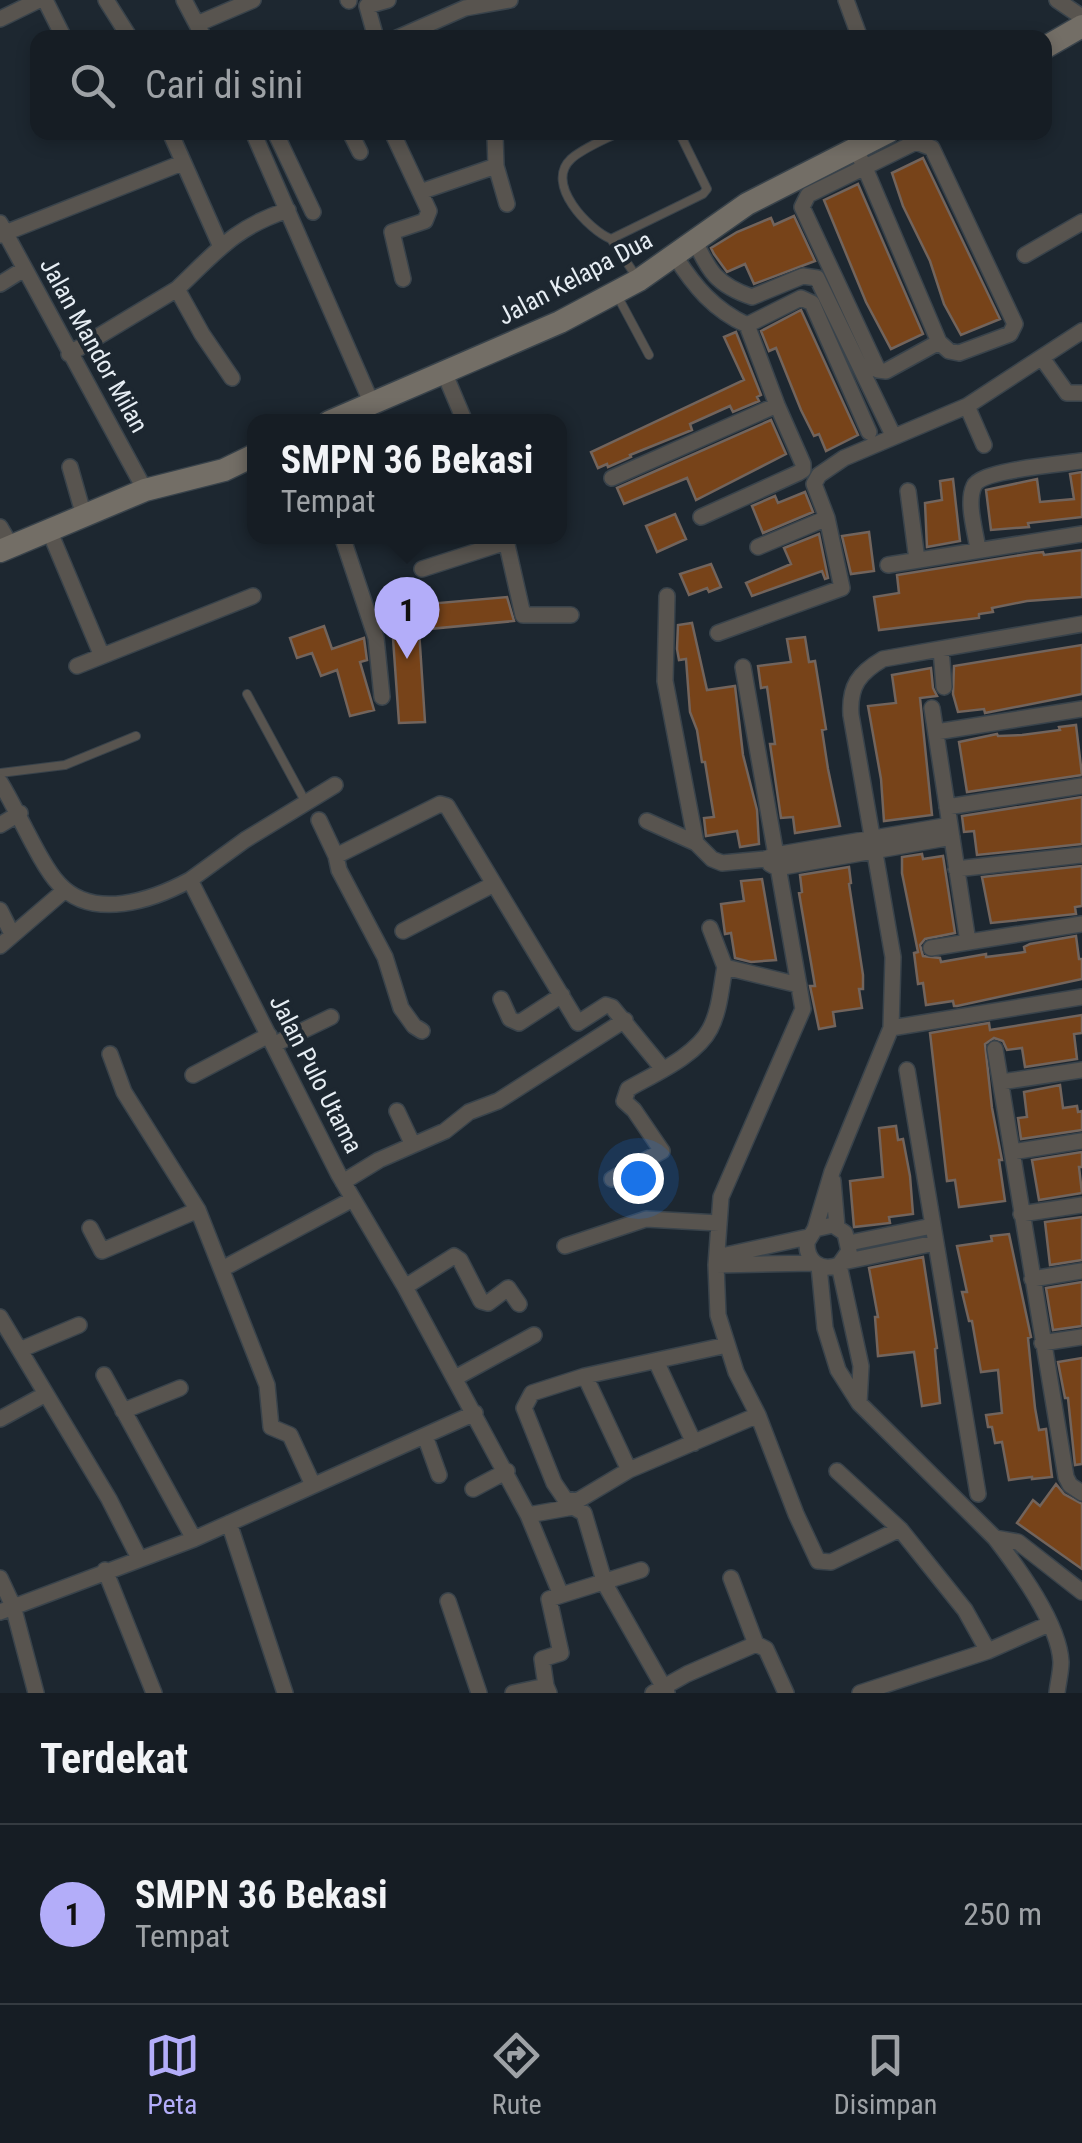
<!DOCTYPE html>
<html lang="id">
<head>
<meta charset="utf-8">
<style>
	:root { --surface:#161d24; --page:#232a31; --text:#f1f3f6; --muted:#9ea2a6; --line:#353b41; --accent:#b3adf9 }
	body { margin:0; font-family:"Roboto Condensed",sans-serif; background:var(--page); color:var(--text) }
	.you { position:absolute; left:638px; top:1178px; width:35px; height:35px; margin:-25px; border:8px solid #fff; border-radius:50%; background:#1a73e8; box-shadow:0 0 0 15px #1a73e833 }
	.badge { display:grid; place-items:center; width:65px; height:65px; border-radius:50%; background:var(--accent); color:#111; font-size:32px; font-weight:700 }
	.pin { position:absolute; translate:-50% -82px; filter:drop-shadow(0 2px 5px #0008) }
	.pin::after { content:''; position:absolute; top:52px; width:35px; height:30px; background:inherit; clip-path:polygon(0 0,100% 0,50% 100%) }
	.popup { position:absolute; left:247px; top:414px; width:320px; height:130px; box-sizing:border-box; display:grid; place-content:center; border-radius:20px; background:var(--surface); filter:drop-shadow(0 2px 8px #0005); font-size:32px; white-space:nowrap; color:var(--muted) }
	.popup b { font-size:38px; color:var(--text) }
	.popup::after { content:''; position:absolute; left:50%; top:100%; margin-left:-20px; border:20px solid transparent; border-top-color:var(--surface) }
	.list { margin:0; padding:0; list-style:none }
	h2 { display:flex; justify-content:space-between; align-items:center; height:130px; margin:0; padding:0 40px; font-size:42px }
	h2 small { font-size:32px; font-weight:400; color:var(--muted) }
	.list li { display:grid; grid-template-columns:65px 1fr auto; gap:30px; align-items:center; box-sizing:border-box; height:180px; padding:0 40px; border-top:2px solid var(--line) }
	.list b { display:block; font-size:38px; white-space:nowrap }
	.list p { margin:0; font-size:32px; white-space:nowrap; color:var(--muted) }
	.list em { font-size:32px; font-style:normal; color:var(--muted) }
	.icon { flex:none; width:55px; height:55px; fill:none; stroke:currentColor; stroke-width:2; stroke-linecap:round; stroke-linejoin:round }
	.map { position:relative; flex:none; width:1082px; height:1693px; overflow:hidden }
	.search { position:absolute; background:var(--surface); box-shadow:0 5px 15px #0003; left:30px; right:30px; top:30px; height:110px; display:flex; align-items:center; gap:25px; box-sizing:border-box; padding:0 35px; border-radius:20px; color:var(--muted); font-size:38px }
	.sheet { height:310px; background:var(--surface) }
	nav { display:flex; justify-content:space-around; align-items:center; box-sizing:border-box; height:140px; border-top:2px solid var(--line); background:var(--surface); font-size:28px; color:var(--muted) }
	nav a { display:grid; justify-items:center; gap:5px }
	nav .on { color:var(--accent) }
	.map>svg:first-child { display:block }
</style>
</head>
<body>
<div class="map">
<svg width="1082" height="1693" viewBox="0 0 1082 1693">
	<rect width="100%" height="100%" fill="#1d2730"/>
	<path fill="#774319" stroke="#72645c" stroke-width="2.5" d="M923,158L1000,319L961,335L944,304L930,261L903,206L892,173Z
		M858,184L923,334L891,349L866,302L824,200Z
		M794,216L815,261L754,284L745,264L727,272L714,254L711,248L737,232L771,218L774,225Z
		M801,310L858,435L826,451L819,434L814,436L801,410L776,348L769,351L761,331Z
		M736,332L761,395L757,397L759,401L733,412L730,406L690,424L692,430L630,455L631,457L608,467L607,464L598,468L591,452L744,380L724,337Z
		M771,420L786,454L696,500L687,478L624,504L617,488Z
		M1082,472V517L1028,523L1029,527L991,530L986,490L1037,479L1040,502L1074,499L1070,474Z
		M953,479L960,541L927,547L925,503L942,500L940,481Z
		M805,492L813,512L763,533L752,506L775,496L778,503Z
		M675,514L686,539L657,552L646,526Z
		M869,532L874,571L851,574L842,536Z
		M819,534L828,578L825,579L822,571L752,596L746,583L791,564L784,548Z
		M1082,550V597L1027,601L992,608L993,612L979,614V618L879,630L874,597L899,593L897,575L1034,553L1043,552L1044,555Z
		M711,564L721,587L709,592L707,588L689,595L680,574Z
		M416,594L417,605L507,597L514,621L419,630L425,722L399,723L390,596Z
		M692,623L707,690L735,686L743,755L757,810L759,844L740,847L737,831L706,836L704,818L714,817L710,793L705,762H702L697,730L690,712L686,659L679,660L677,649L678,625Z
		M324,626L332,649L364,638L367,660L360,662L374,710L350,716L337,670L321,676L312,653L297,658L290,638Z
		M805,637L809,662L815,661L826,729L822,730L828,769L840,826L795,833L793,817L781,818L770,744H775L767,687L761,688L758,666L791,662L787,639Z
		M1082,645V694L985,713L984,709L958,712L953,694L954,666Z
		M931,668L933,688L937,696L920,698L932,815L884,821L881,779L868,706L896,703L892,675Z
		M1076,725L1082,775L967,792L959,742L997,734L998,736L1022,735L1060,730L1059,727Z
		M1082,797V844L977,855L974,831L964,832L962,816Z
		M922,854L923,859L943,856L955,933L925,939L920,945L923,956L940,958L941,962L986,954V957L1025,952L1024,947L1030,944L1076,936L1079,959H1082V979L957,1006H954L953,1001L926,1005L923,983L918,984L914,953L918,952L902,873V857Z
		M1082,866V906L1075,907L1076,914L991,923L982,877Z
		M849,867L851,883L849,884L863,975V989H859L862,1008L833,1012L835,1026L819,1029L810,986H815L799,893L802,892L800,875Z
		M762,879L776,960L751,962L735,958L731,933L725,934L721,904L744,901L741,881Z
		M1082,1015V1033L1074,1034L1077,1059L1025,1067L1022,1048L1007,1050L1003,1041L994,1038L985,1044L992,1108L1002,1160H999L1005,1201L959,1207L955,1180L947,1181L930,1033L989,1023L990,1030Z
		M1060,1085L1063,1108L1077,1106L1078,1112L1082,1111V1130L1021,1139L1018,1118L1027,1117L1024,1092Z
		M896,1126L898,1140L903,1139L910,1176L913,1214L889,1217L890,1223L854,1227L850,1181L883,1177L879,1128Z
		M1082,1152V1167H1079L1082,1193L1039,1200L1032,1160Z
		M1082,1217V1260L1050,1265L1045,1222Z
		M1009,1234L1031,1337L1028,1338L1035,1408L1039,1430L1046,1429L1052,1477L1032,1479V1477L1009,1480L1002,1442L995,1443L992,1427H988L986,1415L1002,1413L998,1370L981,1372L972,1321H969L962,1292H967L957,1246L992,1241L991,1236Z
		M923,1257L937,1348L935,1349L940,1403L922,1406L914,1352L878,1356L875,1317H878L869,1268Z
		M1082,1282V1326L1053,1330L1046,1288Z
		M1082,1358V1464L1075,1465L1068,1398H1065L1058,1362Z
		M1056,1484L1064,1494L1082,1504V1569L1017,1523L1033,1500L1040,1506Z"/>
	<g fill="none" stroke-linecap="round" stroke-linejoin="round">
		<g stroke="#39434b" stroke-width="10">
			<path id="lane" d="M611,239C589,230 544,184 571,159C583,148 604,140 619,132
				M636,276L611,239L703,194L707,189L679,132
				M618,297L649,355
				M247,694L305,801
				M0,773L65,765L136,736"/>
		</g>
		<g stroke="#39434b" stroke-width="18">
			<path id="street" d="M45,0L64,38
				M106,0L130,38
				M184,0L204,38
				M348,0L349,1
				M846,0L860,38
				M1057,0L1082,17
				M0,19L39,0
				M197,24L253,0
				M376,38L367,6L388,0
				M397,38L465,8L510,0
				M170,132L221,247
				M253,132L372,404
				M275,132L313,212
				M350,132L360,152
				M392,132L429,211L425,221L392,232L403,279
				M856,150L865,168L939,342L949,351L959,353L1010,334L1015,324L932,148L916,142L808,195L802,207L878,370L886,371L939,342
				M496,166L507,204
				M420,192L496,166L495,136
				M0,223L145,490
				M0,235L182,163
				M694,239C709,272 717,285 752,297L803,276L817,278L893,435
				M1025,255L1082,222
				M675,256C694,286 714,310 747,325L777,405L803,464V470L798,473L701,517
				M0,284L24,269
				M177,289C216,252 235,227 288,210
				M747,325L801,298L812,303L869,432
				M69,354L177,289L202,334L232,378
				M1042,358L1067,393H1082
				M444,372L465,422
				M967,406L984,445
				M70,467L84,516
				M612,478L777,405
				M908,491L917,560
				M0,527L11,546
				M49,530L102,656
				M342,536L376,638L382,697
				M505,536L523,615H571
				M758,547L827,518
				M978,550C976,533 966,503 974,486C981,470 1063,464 1082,461
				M888,565L1082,534
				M422,569L506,542
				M667,596L665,681L696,843
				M718,633L842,588L827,518L814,484L819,475L844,458L967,406L1082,331
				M941,649L944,687
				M77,666L253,596
				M743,667L803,1009L721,1197L716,1265L718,1315L736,1372L758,1415L796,1514L818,1561L831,1562L900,1529L965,1610L988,1651
				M932,708L968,942
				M936,732L1082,709
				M0,782C17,809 40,864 59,884C93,921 153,900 190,880L339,1175L405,1287L528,1515
				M947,807L1082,786
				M319,820L336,856L440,804L447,806L578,1023L606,1005L612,1007L663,1069
				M647,821L696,843L712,859L722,863L765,859L775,855L950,825
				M0,825L20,813
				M336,856L339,870L385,957L401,1008L414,1026L422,1031
				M770,864L777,868L952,837
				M956,869L1082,855
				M190,880L245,840L335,785
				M0,910L12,934
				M710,928L725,967
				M403,931L494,884
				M0,946L65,890
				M931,948L1082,924
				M501,999L510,1019L519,1023L562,995
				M891,1028L1082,997
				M275,1044L331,1017
				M995,1049L1066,1477L1070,1485L1082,1493
				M110,1054L124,1092L198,1210L267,1385L271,1427L290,1435L313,1485
				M907,1070L978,1494
				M193,1075L269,1035
				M1001,1082L1082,1070
				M397,1111L413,1145
				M1012,1152L1082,1141
				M612,1179L662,1151L634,1110L624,1101L628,1089C654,1074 696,1056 710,1029C720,1010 721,987 725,967L799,985
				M833,1181L837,1227
				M343,1182L379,1160L445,1131L469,1112L498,1101L625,1020
				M1021,1214L1082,1205
				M90,1228L102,1251L198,1210
				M815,1229L833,1225L845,1233L849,1251L839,1265C820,1272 806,1261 807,1242L815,1229L832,1172L891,1028L893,957L851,715C849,686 859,673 883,659L1082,624
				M849,1243L932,1226
				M565,1246L646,1219L719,1223
				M717,1257L808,1237
				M843,1262L935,1243
				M716,1265L815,1263
				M839,1265L861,1366L859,1403
				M819,1266L825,1328L838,1370L859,1403L995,1538C1018,1568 1059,1623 1061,1662C1061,1672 1058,1683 1057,1693
				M222,1269L353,1199
				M1032,1279L1082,1271
				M405,1287L454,1256L460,1260L481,1301L488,1303L508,1288L519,1304
				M0,1317L109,1499L139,1558
				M1042,1343L1082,1337
				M727,1345L585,1376L532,1393L524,1408L554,1483L565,1499L577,1501L629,1470L758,1415
				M22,1349L79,1325
				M656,1361L694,1443
				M104,1375L194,1539
				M585,1376L629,1470
				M455,1378L534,1335
				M123,1411L180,1388
				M0,1419L44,1395
				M425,1436L439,1475
				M837,1471L900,1529
				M473,1489L507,1471
				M229,1523L285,1693
				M995,1538L1018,1542L1082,1592
				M105,1570L154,1693
				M0,1578L13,1606L36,1693
				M731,1578L756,1644
				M561,1595L528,1515L573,1507L584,1513L605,1584L667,1693
				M448,1601L479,1693
				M0,1612L194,1539L475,1413
				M546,1686L542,1659L561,1653L549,1599L641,1570
				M513,1693L546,1686L549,1693
				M653,1693L687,1674L756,1644L766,1649L786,1693
				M860,1693L988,1651L1049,1624"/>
		</g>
		<g stroke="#39434b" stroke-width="25">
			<path id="secondary" d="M1044,48L1082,26
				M329,422L560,322L639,280L747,204L888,132
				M0,551L145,490L224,470L255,455"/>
		</g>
		<use href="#lane" stroke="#58544f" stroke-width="8"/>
		<use href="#street" stroke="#58544f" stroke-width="15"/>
		<use href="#secondary" stroke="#736e66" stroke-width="22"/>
	</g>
	<g text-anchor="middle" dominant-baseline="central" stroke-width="8" stroke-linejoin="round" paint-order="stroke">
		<g font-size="25" fill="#e6edf3" stroke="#1d2730">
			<text transform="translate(575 278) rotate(-28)">Jalan Kelapa Dua</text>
			<text transform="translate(94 345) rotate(61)">Jalan Mandor Milan</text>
			<text transform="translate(316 1074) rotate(63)">Jalan Pulo Utama</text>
		</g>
	</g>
</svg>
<div class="you"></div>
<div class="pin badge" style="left:407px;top:659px">1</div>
<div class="popup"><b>SMPN 36 Bekasi</b>Tempat</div>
<div class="search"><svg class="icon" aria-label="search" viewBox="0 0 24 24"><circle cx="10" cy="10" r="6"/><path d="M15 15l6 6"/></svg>Cari di sini</div>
</div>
<section class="sheet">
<h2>Terdekat<small></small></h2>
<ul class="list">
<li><span class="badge">1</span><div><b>SMPN 36 Bekasi</b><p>Tempat</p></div><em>250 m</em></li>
</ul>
</section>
<nav>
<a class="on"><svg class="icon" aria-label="map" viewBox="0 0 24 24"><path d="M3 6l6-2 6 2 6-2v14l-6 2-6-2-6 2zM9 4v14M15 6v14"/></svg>Peta</a>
<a><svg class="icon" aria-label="directions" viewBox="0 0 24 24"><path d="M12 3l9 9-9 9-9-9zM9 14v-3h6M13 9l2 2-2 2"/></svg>Rute</a>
<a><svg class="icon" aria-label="saved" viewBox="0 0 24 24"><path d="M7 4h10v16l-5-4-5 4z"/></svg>Disimpan</a>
</nav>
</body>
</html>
